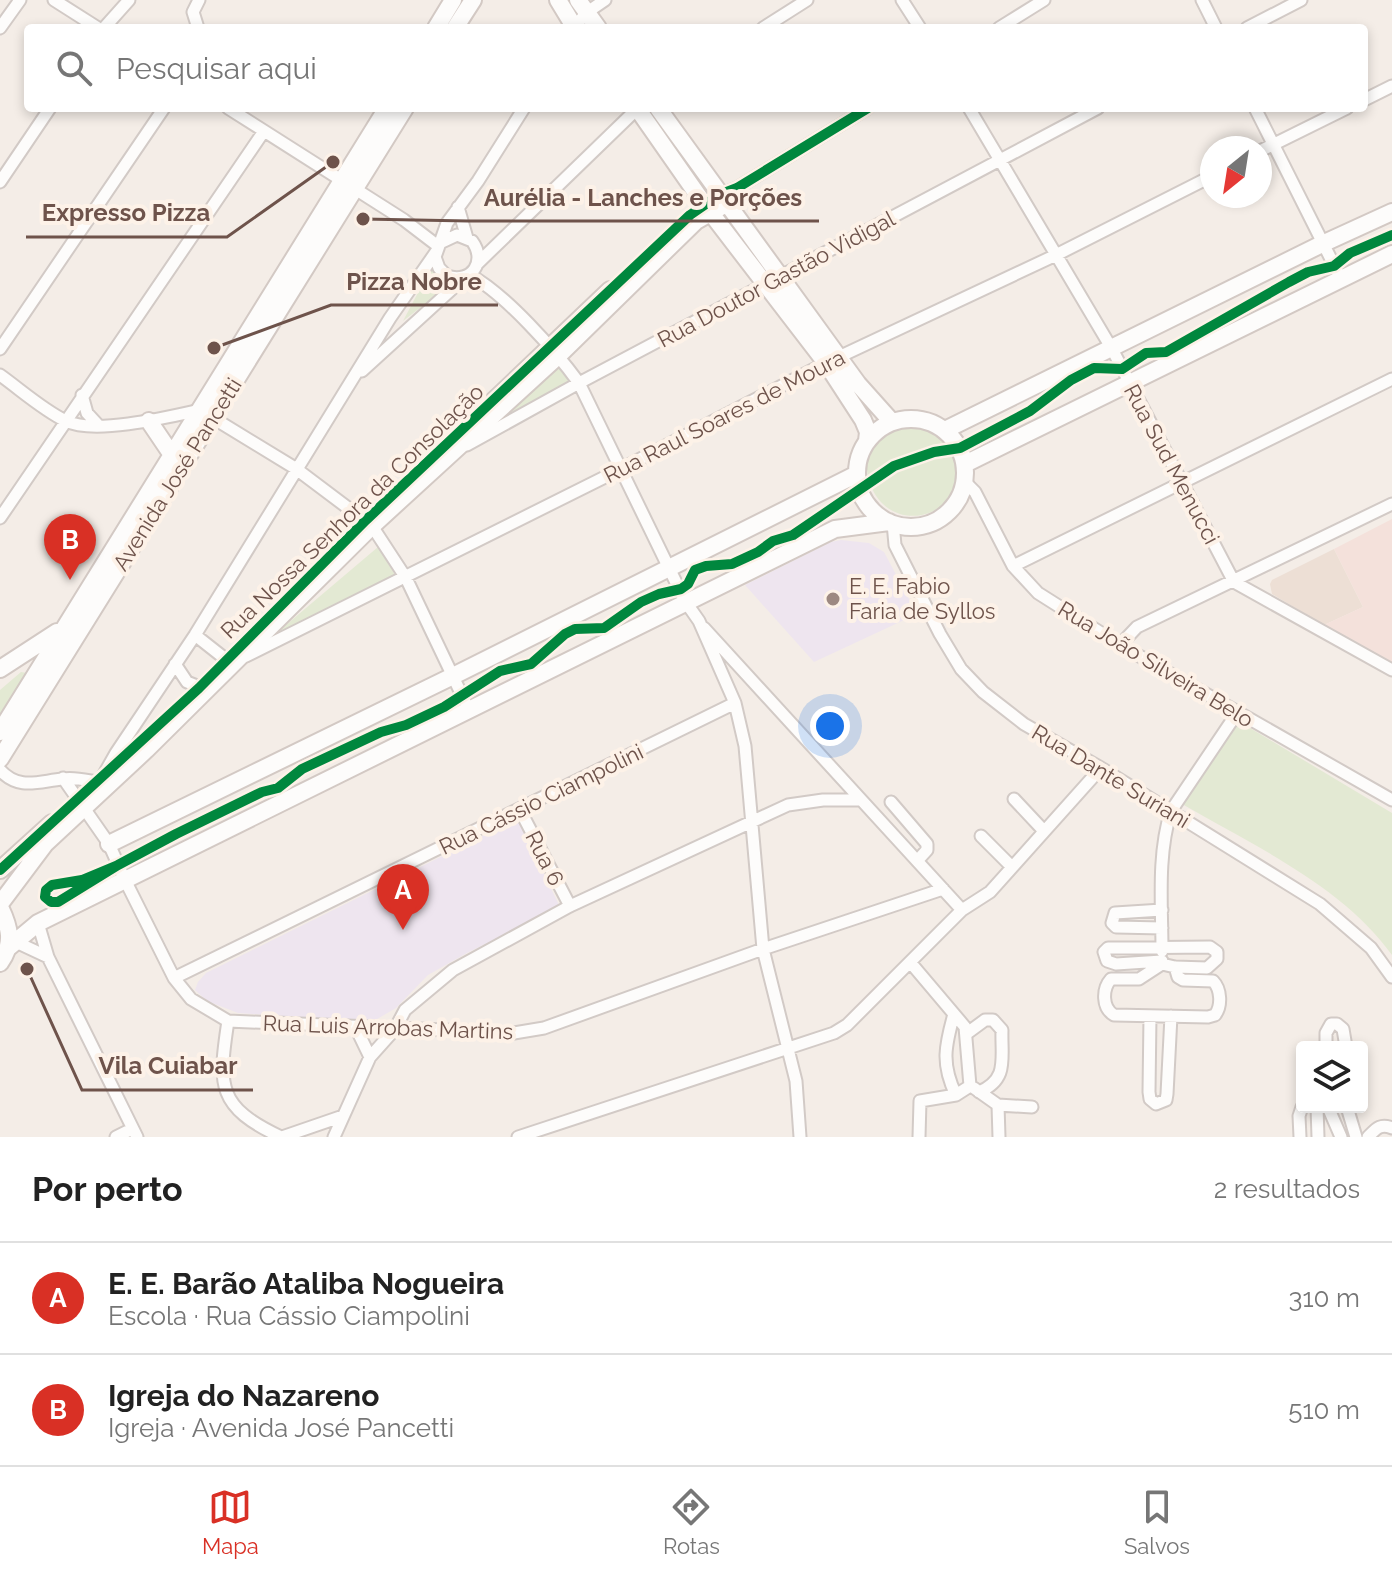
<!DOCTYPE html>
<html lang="pt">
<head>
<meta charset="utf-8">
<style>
	:root { --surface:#fff; --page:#f2f2f2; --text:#222; --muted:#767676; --line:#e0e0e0; --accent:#d93025 }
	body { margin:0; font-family:Raleway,sans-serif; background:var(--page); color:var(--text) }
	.controls { position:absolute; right:24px; bottom:24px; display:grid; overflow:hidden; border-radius:8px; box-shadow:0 4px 12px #0003 }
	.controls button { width:72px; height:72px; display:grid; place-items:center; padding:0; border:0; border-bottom:2px solid var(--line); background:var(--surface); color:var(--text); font:40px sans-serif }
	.compass { position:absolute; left:1200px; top:136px; width:72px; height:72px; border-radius:50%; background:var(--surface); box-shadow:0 4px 12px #0003; rotate:210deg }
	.you { position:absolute; left:830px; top:726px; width:28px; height:28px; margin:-20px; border:6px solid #fff; border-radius:50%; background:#1a73e8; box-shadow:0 0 0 12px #1a73e833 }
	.badge { display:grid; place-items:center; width:52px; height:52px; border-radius:50%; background:var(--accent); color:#fff; font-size:26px; font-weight:700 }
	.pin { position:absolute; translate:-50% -66px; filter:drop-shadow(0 2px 4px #0008) }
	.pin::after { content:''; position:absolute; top:42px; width:28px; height:24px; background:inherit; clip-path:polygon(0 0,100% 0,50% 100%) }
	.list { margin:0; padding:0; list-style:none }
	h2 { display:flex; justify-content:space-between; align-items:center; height:104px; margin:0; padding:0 32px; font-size:34px }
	h2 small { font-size:26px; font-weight:400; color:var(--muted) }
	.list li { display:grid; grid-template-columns:52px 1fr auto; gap:24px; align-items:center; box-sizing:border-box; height:112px; padding:0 32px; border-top:2px solid var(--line) }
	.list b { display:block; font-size:30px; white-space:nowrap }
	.list p { margin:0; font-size:26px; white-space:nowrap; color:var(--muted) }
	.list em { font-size:26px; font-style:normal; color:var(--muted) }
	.icon { flex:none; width:44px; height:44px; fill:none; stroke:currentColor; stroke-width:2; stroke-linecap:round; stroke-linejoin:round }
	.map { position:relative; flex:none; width:1392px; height:1137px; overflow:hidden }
	.search { position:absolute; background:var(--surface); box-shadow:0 4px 12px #0003; left:24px; right:24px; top:24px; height:88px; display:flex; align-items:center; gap:20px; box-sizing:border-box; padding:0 28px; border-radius:8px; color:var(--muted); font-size:30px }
	.sheet { height:328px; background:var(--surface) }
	nav { display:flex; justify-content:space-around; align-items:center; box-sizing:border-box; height:112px; border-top:2px solid var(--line); background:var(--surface); font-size:22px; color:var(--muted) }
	nav a { display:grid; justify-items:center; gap:4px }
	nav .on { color:var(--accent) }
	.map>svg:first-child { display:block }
</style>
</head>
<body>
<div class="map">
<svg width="1392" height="1137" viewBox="0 0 1392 1137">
	<rect width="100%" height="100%" fill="#f4ede7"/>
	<path fill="#eddfd5" d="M1334,549L1363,607L1324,625L1272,594L1270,584L1272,580Z"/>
	<path fill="#f4e1db" d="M1392,519V663L1324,625L1363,607L1334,549Z"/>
	<path fill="#eee5ef" d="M841,540L869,543L884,552L917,614L814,662L745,585L831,542Z
		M517,819L560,907L467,953L428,975L396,1008L372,1022L238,1013L207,1001L195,990L198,982L206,973Z"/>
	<path fill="#e3e9d3" d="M431,268L451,284L403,321Z
		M560,367L573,389L482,436Z
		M912,423C949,433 974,455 952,494C945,505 935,512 922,515C867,525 845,443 894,426C899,424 907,424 912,423Z
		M378,547L400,583L260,647Z
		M21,672L27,673L0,723V690Z
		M1240,722L1392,813V955C1344,887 1253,845 1182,804Z"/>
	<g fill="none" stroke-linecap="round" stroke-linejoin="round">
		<g stroke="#d2cac6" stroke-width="15">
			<path id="street" d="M54,0L98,28
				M902,0L920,28
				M1202,0L1216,28
				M0,28L20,0
				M104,28L129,0
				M198,28L193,12L199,0
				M574,28L586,13L605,0
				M763,28L807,0
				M999,28L1044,0
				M1247,28L1301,0
				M1364,100L1392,86
				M228,108L404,220L438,246
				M969,108L1112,349L1234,582L1392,670
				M1255,108L1341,279
				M1260,151L1347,108
				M0,182L50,108
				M719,195L737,188L868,108
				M458,207L467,238
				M442,242L457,235L472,241C487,261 472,284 447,276L439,268L435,257L447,223L478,181L524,108
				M478,263L638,108
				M470,275C505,294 555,350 579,383L685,601L699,621L735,703L745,746L763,949L796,1081L800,1137
				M0,349L164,108
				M362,371L464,278
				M0,375C21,390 43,410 66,421C94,435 169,417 200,410L295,468L372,526L406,578L469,710
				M82,395L87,413L99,426
				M467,445L579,383L1098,108
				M965,482L975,492L1013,566L1038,593L1120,645L1392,800
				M0,518L264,131
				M893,523L895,545L940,634L961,669L983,692L1024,724L1101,768L1320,904L1371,948L1392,977
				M1013,566L1392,379
				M704,628L962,910
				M195,635L233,665
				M1120,645L1137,627L1392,504
				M246,656L619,470L826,363L1056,255L1212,176
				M175,664L187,682L207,690
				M0,770C19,791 39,781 63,779C74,777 85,780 96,782
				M103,776L116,753L195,635L390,318L436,252
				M63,778L109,844L125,880L174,978L191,999L228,1021L514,1033L544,1028L763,949L943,889
				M1014,799L1044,831
				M891,802L927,844V850L917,861
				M520,810L570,906
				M981,836L1012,867
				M1162,910L1115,913L1112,923L1116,927L1162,928
				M16,942L48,957L38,923
				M1162,951C1162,905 1157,855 1171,811L1237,713
				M48,957L137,1137
				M1162,961L1116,964L1107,961L1104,952L1108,948L1210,947L1217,952V959L1207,968L1175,967L1162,964L1139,979H1111C1102,989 1102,1008 1114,1015L1208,1017L1215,1015C1222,1006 1221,989 1213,981L1183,980L1178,977L1175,967
				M910,962L965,1027L970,1086
				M174,978L735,703
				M954,1014C945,1046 941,1064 956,1095
				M1150,1016L1149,1092L1150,1099L1156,1104L1166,1100L1167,1094L1171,1016
				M228,1021C218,1086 217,1107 281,1137
				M356,1028L370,1057
				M966,1034L985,1020H993L1002,1030C1001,1059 1009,1079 979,1092
				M1326,1047V1033L1331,1024H1337L1343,1029L1346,1047
				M974,1088L998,1105L999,1137
				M998,1105L1032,1107
				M1317,1107L1318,1137
				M1328,1107L1341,1137
				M1347,1107L1356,1137
				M116,1137L132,1129
				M282,1137L343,1116
				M334,1137L370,1057L395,1029L405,1010L453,970L570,906L788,805L823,800H861
				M518,1137L834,1033L847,1025L962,910L990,892L1101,768
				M919,1137L920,1101L956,1095L970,1086
				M1300,1137L1299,1116L1302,1107
				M1368,1137C1376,1129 1380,1123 1392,1128"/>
		</g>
		<g stroke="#d3c9c4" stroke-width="20">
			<path id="secondary" d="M558,0L575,28
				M578,0L598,28
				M436,28L453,0
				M455,28L473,0
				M637,108L704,204L826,363L863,420L868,432L867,441
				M658,108L858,384L892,422
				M485,409L610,290
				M857 473a54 54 0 1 1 108 0a54 54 0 1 1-108 0Z
				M149,421L172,455
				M945,430L1322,244L1392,212
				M965,464L1392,254
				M0,669L57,632
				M0,732L387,108
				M0,759L405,108
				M109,844L453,676L857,474
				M0,870L52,823
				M0,904L45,844L146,750L372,526L559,355L696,221L726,204
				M0,907C10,928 14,943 0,963
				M8,948L38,923L835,529L889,522"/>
		</g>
		<use href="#street" stroke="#fdfcfb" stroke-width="11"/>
		<use href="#secondary" stroke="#fdfcfb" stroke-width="16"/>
		<g stroke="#fdf2e8" stroke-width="15">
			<path id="cycleway" d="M118,865L82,880L52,885L46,890L45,897L51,902H58L118,865L176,834L262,792L278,788L302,769L381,732L406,725L444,707L500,671L531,664L565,634L575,629L604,628L641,602L659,594L681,589L688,584L695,570L706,566L732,564L758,552L773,541L793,535L894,466L934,452L960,448L1030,411L1071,380L1094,368L1122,369L1146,353L1166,352L1289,282L1308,272L1334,266L1350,253L1392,235
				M0,870L199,688L366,520L690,215L719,195L737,188L868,108"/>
		</g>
		<use href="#cycleway" stroke="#00873e" stroke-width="10"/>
	</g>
	<circle fill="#9d8982" stroke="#fdf2e8" stroke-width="3" cx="833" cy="599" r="8"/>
	<g text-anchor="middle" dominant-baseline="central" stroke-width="8" stroke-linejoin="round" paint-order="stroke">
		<g font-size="22" fill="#6e534b" stroke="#fdf2e8">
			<text transform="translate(776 279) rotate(-28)">Rua Doutor Gastão Vidigal</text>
			<text transform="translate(724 416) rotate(-27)">Rua Raul Soares de Moura</text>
			<text transform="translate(1172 464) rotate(62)">Rua Sud Menucci</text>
			<text transform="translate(177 474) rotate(-58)">Avenida José Pancetti</text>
			<text transform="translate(352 511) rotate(-44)">Rua Nossa Senhora da Consolação</text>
			<text transform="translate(1156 664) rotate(31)">Rua João Silveira Belo</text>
			<text transform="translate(1111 776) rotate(31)">Rua Dante Suriani</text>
			<text transform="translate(541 799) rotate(-26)">Rua Cássio Ciampolini</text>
			<text transform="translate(545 858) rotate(63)">Rua 6</text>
			<text transform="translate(388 1027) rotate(2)">Rua Luis Arrobas Martins</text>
		</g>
		<g font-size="22" fill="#6e534b" stroke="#fdf2e8" text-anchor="start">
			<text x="849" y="586">E. E. Fabio<tspan x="849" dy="25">Faria de Syllos</tspan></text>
		</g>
	</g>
	<path fill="none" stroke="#6e534b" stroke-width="3" d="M363 219L468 221H819M333 162L227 237H26M214 348L331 305H498M27 969L82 1090H253"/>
	<g fill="#6e534b" stroke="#fdf2e8" stroke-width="3">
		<circle cx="363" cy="219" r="8"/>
		<circle cx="333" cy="162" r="8"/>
		<circle cx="214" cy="348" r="8"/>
		<circle cx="27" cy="969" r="8"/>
	</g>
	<g font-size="24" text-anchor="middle" font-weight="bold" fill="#6e534b" stroke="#fdf2e8" stroke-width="8" stroke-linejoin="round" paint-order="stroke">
		<text x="643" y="206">Aurélia - Lanches e Porções</text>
		<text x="126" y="221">Expresso Pizza</text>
		<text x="414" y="290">Pizza Nobre</text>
		<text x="168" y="1074">Vila Cuiabar</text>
	</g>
</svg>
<div class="controls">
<button><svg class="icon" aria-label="layers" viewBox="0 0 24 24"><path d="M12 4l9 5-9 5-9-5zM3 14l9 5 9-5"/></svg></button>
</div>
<svg class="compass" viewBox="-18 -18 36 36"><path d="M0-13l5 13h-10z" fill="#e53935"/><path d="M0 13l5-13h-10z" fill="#767676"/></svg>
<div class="you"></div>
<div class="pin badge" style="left:403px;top:930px">A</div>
<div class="pin badge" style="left:70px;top:580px">B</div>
<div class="search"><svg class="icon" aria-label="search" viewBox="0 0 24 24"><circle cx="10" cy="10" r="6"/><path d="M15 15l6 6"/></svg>Pesquisar aqui</div>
</div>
<section class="sheet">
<h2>Por perto<small>2 resultados</small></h2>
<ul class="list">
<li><span class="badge">A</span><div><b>E. E. Barão Ataliba Nogueira</b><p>Escola · Rua Cássio Ciampolini</p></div><em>310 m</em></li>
<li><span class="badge">B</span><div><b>Igreja do Nazareno</b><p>Igreja · Avenida José Pancetti</p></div><em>510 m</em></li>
</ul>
</section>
<nav>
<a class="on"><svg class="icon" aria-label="map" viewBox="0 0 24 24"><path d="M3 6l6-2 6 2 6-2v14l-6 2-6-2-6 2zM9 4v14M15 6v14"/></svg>Mapa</a>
<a><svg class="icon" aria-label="directions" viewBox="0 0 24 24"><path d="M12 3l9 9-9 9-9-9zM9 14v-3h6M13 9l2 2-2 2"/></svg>Rotas</a>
<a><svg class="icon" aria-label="saved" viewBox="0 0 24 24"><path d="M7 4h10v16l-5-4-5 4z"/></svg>Salvos</a>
</nav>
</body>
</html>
